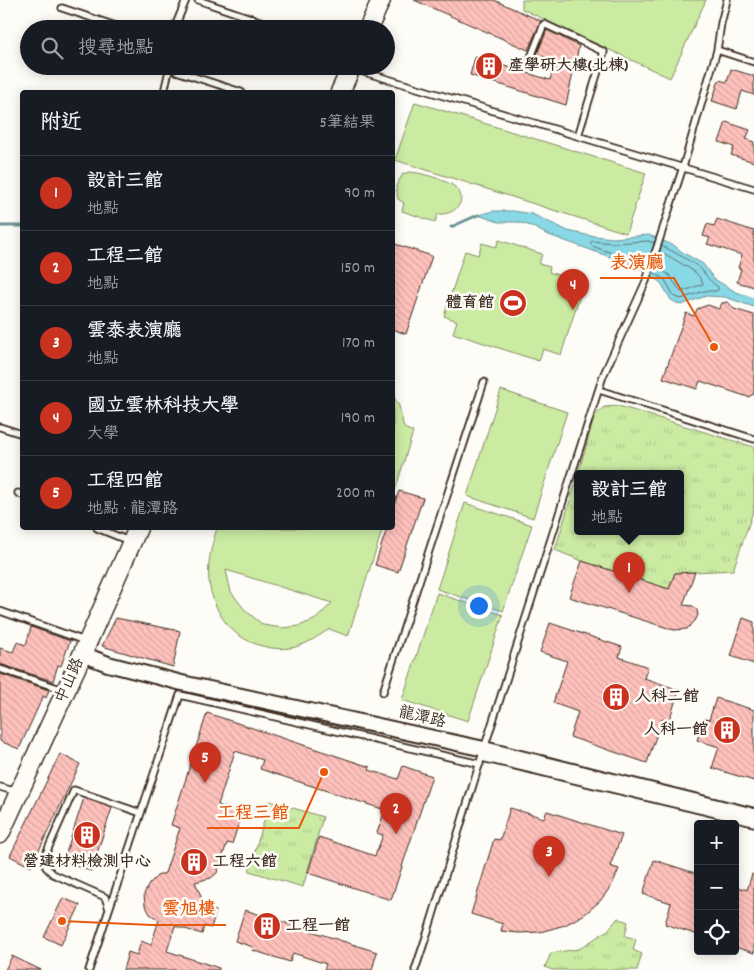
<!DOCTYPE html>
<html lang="zh-TW">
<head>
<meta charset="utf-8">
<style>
	:root { --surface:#171b24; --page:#242831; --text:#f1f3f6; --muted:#9ea1a6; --line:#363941; --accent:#c8321e }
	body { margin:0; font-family:Dekko,"LXGW WenKai TC",sans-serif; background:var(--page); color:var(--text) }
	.controls { position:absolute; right:15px; bottom:15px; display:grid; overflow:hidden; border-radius:5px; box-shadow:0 2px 12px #0003 }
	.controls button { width:45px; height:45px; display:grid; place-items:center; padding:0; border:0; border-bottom:1px solid var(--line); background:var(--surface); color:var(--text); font:25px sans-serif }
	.you { position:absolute; left:478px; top:605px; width:18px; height:18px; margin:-12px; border:4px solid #fff; border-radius:50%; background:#1a73e8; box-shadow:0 0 0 8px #1a73e833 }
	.badge { display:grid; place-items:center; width:32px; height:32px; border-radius:50%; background:var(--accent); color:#fff; font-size:16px; font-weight:700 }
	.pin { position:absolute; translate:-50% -41px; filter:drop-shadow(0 1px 2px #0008) }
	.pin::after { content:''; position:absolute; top:26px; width:18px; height:15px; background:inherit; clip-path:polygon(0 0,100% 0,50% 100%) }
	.popup { position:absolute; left:574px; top:470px; width:110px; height:65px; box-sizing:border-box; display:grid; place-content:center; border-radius:5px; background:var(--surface); filter:drop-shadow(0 1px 4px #0005); font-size:16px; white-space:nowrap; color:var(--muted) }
	.popup b { font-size:19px; color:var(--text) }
	.popup::after { content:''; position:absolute; left:50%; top:100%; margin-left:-10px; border:10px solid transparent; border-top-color:var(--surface) }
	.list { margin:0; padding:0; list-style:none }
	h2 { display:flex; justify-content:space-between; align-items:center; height:65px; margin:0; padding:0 20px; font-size:21px }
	h2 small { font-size:16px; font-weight:400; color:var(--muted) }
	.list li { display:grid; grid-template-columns:32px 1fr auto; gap:15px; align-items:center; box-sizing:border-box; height:75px; padding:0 20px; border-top:1px solid var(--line) }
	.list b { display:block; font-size:19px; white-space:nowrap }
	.list p { margin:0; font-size:16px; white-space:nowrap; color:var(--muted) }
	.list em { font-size:16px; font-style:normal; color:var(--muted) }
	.icon { flex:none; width:28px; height:28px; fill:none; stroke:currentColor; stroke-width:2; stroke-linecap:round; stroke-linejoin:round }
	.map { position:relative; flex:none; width:754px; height:970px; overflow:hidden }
	.search { position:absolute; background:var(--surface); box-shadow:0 2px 12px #0003; left:20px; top:20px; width:375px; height:55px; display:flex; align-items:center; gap:12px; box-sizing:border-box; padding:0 18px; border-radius:28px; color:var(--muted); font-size:19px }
	.panel { position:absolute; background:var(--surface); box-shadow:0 2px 12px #0003; left:20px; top:90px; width:375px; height:440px; border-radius:5px }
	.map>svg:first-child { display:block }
</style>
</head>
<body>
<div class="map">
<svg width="754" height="970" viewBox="0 0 754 970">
	<defs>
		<pattern id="grass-tufts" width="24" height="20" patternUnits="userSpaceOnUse" patternTransform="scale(1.25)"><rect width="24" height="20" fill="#cbeba3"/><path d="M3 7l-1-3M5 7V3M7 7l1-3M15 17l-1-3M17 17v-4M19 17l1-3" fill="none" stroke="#afca8c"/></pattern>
		<pattern id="building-back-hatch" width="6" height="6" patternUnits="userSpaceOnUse" patternTransform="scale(1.25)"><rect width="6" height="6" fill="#fec1bc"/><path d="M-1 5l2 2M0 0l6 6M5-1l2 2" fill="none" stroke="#dba6a1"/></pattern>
	</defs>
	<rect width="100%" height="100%" fill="#fdfcf7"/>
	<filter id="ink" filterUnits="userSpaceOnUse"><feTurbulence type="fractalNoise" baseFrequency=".02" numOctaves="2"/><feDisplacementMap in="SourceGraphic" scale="10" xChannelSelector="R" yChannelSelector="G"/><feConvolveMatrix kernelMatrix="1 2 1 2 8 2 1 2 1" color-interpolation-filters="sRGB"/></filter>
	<g filter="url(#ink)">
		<path fill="url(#grass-tufts)" stroke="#838a60" d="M619,406L754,447V509L733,570L675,573L669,589L582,561L555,550L578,475V532H680V474H578L595,415L604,407Z
			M270,801L323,817L303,887L249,871Z
			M618,918L628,922L625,936L636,939L633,950L642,954L637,970H552L545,967L551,953L579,949L608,930Z"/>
		<path fill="#cbeba3" stroke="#838a60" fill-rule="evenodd" d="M522,0H706L670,78L522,9Z
			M415,102L646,173L626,233L395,160Z
			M409,172C419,172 447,180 455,187C470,200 454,216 438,214L435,222L402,211L404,203L398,199L396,186L403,174Z
			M499,240L542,254L539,264L550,267L549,272L564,277L562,283L582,289L561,355L543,349L539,361L453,333L457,321L444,316L465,251L478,255L482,243L496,247Z
			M501,390L567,412L533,518L467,496Z
			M393,395L399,406L404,428L413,432L393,497Z
			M465,503L532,525L503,611L437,589Z
			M217,528H383L348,636L329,629C319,636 310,642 299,646C274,654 241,643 226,623C218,613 213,600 210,588C206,567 211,547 217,528ZM226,570L332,603L316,619L299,626L282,628L263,625L245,610L231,592Z
			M437,593L503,615L468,721L402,700Z"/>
		<path fill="#89d8e6" stroke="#6a9296" d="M493,211H513L532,214L568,231L586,235L613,238L649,235L675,246L682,252L703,264L714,279L736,292L754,298V307L725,297L706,296L681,305L671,300L661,283L638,267L546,234L531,226L518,222H499L478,215Z"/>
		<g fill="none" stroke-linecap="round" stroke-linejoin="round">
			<path stroke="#5a706e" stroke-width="1" d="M655,265L669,275L681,292L703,284C701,280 699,276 696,273C691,269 666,254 660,252
				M646,267L640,263L592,246L590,243L592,241L613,243L648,241L654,243
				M653,272L665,280L674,296L681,299L704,291H716L718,290V287C710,282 707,276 701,269C696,264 669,249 662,246"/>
			<path stroke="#6a9296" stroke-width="3" d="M0,226H22
				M451,227L478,215"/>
		</g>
		<path fill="url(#building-back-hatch)" stroke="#3b2a1e" d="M414,0H494L541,21L528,50Z
			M547,30L579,46L566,105L470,75L475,57L550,80L555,62L537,54Z
			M731,69L754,76V95L742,91L737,109L712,101L719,80L727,82Z
			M726,122L750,130L746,139L754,142V162L731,155L734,147L719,142Z
			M717,219L754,231V287L737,282L741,269L738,268L742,255L707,244L710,238L703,236L707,224L714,226Z
			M392,243L432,256L406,334L392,329Z
			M728,302L734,309L754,315V394L748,397L700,381L697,389L663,378L686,313L694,316L697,309L708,305L719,309L722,303Z
			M399,491L423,498L398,572L375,565L387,528H392V510Z
			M582,561L669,589L675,573L695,572L683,605L693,606L697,610L698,615L695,621L687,629L674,630L569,597Z
			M116,618L180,631L173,667L102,646Z
			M743,618L754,622V664L731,656Z
			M550,623L622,647L619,657L648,667L644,678L679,690L669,721L662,719L647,763L570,737L578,712L553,703L567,661L540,652Z
			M31,627L70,641L61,666L58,665L53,681L0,664V648L13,652L17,642L26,645Z
			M0,674L49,690L46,698L43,696L41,703H40L19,749L0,741Z
			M716,698L754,710V781L712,768L719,747L697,740L704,719L709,720Z
			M207,713L370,767L369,770L398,779L403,766L432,776L391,900L308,873L319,837L375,856L383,835L377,833L385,810L260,769L263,760L235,751L218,805L242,813L232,844L227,843L217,873L211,878L195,882L201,896L200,906L216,911L211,928L204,926L202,934L175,926L167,951L219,968V970H123L128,952L137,955L141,941L151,945L159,920L150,914L145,905L144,894L149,884L157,876L165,873L180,828L171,825Z
			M60,754L80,764L31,867L10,856Z
			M84,798L112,808L91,871L63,862Z
			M510,808L544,818L547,811L622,835L610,866L619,869L612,885L600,901L585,914L565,925L540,932L519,933L501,931L503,924L471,914L494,839L500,840Z
			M654,860L698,874V935L665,924L671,903L643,894Z
			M752,874L754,875V953L735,947V886L747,890Z
			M63,898L80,905L61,945L44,937Z
			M245,910L377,952L372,970H324L326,964L293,953L290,962L252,950L253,947L235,941Z
			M12,956L41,970H5Z"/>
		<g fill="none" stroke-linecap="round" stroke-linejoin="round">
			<g stroke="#3b2a1e" stroke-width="9">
				<path id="service" d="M198,0L283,29
					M62,8L125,29
					M174,29L186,0
					M717,50L754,62
					M529,62L544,24L604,52L578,136
					M170,69L241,92
					M354,69L754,189
					M164,92L170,66
					M599,390L754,439
					M0,427L22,434
					M18,493L22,495
					M97,528L129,541
					M0,611L85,641
					M0,669L64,690
					M383,692L484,382
					M482,758L754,823
					M0,787L17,792
					M109,909L105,897L53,874L46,867L44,858L74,790L141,813
					M89,970L180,695L480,764
					M415,970L429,928L484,749L594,404L603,376L646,281L683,167L717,50L721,23L727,0"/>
			</g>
			<g stroke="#3b2a1e" stroke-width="18">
				<path id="tertiary" d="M82,654L108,664L182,683L484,749L754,816"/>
			</g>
			<g stroke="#3b2a1e" stroke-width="21">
				<path id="primary" d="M368,29L381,0
					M340,92L352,66
					M0,834L77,666L138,528"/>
			</g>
			<use href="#service" stroke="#fdfcf7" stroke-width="5.5"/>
			<use href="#tertiary" stroke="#fdfcf7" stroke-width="14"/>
			<use href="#primary" stroke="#fdfcf7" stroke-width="18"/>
		</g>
	</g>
	<defs>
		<g id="building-disc" transform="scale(1.4375)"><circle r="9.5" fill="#c8321e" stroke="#fdfcf7"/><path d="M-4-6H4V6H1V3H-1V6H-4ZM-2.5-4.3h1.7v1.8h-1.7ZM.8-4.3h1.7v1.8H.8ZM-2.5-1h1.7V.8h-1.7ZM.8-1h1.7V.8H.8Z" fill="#fff"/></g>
		<g id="stadium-disc" transform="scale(1.4375)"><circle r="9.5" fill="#c8321e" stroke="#fdfcf7"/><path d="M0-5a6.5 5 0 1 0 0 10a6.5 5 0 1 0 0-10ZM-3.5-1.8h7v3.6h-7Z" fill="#fff"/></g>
	</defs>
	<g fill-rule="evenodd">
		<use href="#building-disc" x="489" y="66"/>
		<use href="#stadium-disc" x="513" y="303"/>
		<use href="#building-disc" x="616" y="697"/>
		<use href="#building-disc" x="727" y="730"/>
		<use href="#building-disc" x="87" y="835"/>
		<use href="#building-disc" x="194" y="862"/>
		<use href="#building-disc" x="267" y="926"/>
	</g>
	<g text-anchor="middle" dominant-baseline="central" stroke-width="5" stroke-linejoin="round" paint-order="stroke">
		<g font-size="16" font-weight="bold" fill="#3b2a1e" stroke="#fdfcf7" text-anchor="start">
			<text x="508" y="66">產學研大樓(北棟)</text>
			<text x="494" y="303" text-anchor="end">體育館</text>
			<text x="635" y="697">人科二館</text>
			<text x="708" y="730" text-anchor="end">人科一館</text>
			<text x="87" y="862" text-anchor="middle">營建材料檢測中心</text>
			<text x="213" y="862">工程六館</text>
			<text x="286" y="926">工程一館</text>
		</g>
		<g font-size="16" fill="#3b2a1e" stroke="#fdfcf7">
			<text transform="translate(70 681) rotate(-66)">中山路</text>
			<text transform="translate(422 718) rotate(13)">龍潭路</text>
		</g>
	</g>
	<path fill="none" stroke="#e8590c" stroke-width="2" d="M714 347L674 278H600M324 772L299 828H207M62 921L152 925H226"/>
	<g fill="#e8590c" stroke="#fdfcf7" stroke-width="2">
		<circle cx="714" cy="347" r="5"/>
		<circle cx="324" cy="772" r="5"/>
		<circle cx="62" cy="921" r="5"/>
	</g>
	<g font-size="18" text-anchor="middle" font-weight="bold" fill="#e8590c" stroke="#fdfcf7" stroke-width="5" stroke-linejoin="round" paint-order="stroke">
		<text x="637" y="268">表演廳</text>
		<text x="253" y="818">工程三館</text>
		<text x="189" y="914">雲旭樓</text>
	</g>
</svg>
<div class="controls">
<button>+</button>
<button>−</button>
<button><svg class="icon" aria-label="locate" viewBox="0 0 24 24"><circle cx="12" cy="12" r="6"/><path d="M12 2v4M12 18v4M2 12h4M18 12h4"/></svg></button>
</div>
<div class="you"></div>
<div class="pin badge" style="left:629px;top:593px">1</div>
<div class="popup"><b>設計三館</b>地點</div>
<div class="pin badge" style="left:396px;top:834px">2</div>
<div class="pin badge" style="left:549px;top:877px">3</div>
<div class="pin badge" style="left:573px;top:310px">4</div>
<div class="pin badge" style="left:205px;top:783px">5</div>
<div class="search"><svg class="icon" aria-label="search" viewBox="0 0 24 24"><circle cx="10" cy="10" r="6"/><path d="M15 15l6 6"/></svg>搜尋地點</div>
<section class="panel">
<h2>附近<small>5筆結果</small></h2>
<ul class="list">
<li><span class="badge">1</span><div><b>設計三館</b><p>地點</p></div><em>90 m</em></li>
<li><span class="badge">2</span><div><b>工程二館</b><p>地點</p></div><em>150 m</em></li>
<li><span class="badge">3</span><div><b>雲泰表演廳</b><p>地點</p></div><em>170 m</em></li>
<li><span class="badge">4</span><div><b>國立雲林科技大學</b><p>大學</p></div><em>190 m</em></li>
<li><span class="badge">5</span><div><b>工程四館</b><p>地點 · 龍潭路</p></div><em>200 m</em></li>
</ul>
</section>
</div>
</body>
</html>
